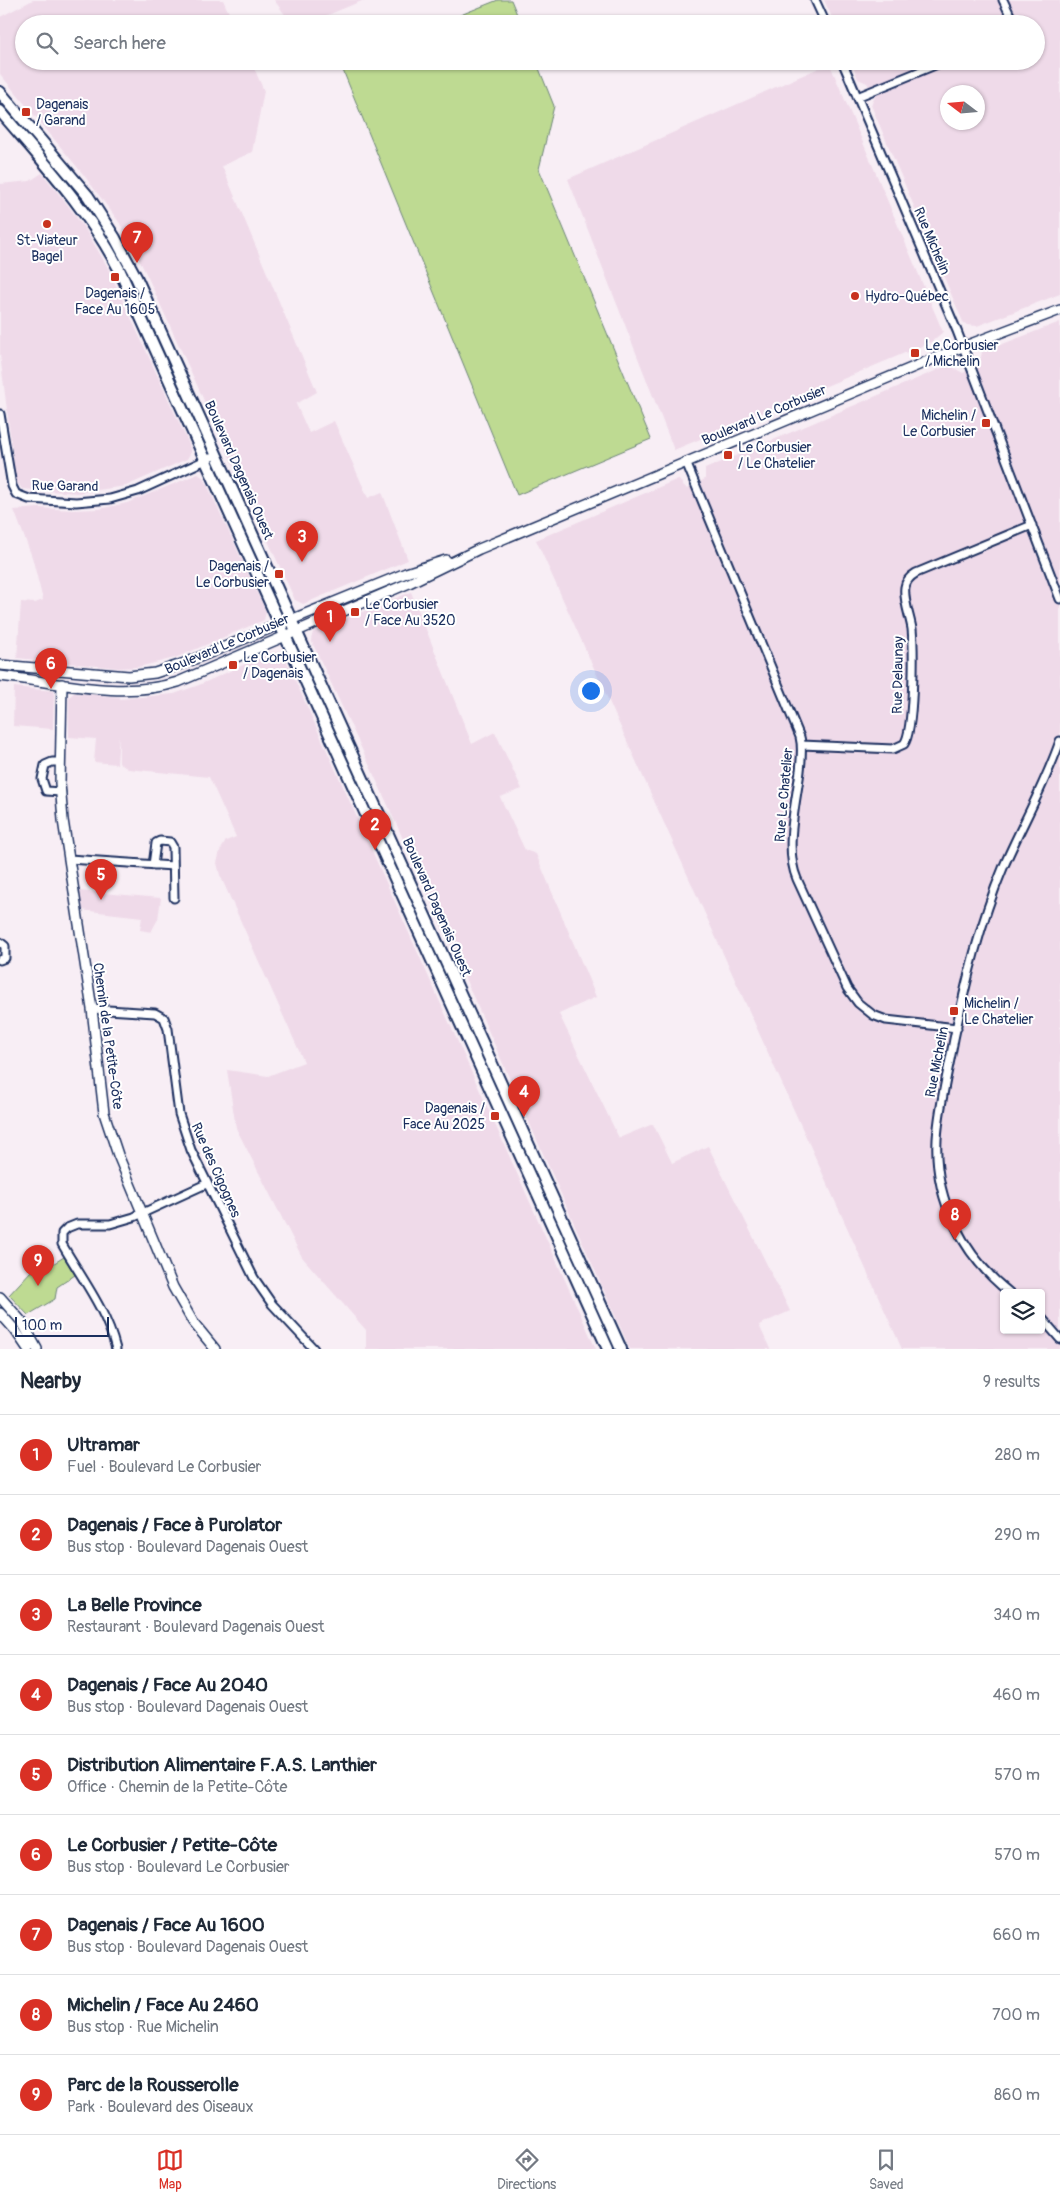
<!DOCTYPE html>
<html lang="en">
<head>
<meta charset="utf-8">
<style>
	:root { --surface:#fff; --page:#f6f6f7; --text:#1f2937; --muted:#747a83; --line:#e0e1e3; --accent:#d93025 }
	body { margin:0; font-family:Pangolin,sans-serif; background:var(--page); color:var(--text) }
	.controls { position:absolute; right:15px; bottom:15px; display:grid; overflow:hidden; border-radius:5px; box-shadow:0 1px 4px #0004 }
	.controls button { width:45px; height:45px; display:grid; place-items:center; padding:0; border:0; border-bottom:1px solid var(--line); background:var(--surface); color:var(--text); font:25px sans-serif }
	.compass { position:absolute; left:940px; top:85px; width:45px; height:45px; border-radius:50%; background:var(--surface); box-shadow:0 1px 4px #0004; rotate:286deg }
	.scale { position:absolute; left:15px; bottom:12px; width:94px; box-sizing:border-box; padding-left:5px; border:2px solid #1b2f5e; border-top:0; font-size:14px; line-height:18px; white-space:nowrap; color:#1b2f5e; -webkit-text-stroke:4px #fff; paint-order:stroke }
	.you { position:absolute; left:590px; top:690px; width:18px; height:18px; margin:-12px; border:4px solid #fff; border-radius:50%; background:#1a73e8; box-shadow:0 0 0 8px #1a73e833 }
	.badge { display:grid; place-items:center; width:32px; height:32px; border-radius:50%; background:var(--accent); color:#fff; font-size:16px; font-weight:700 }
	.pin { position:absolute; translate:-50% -41px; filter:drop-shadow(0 1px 2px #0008) }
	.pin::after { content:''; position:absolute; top:26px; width:18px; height:15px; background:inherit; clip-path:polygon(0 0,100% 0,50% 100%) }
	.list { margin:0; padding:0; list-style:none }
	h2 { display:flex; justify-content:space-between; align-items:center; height:65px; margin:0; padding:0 20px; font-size:21px }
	h2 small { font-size:16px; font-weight:400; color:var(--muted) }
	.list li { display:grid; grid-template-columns:32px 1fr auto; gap:15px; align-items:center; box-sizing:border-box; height:80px; padding:0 20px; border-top:1px solid var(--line) }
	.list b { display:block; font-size:19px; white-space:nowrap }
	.list p { margin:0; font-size:16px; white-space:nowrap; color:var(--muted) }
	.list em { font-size:16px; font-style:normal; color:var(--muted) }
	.icon { flex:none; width:28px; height:28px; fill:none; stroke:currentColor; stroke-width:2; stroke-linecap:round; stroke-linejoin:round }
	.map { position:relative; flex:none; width:1060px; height:1349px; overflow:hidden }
	.search { position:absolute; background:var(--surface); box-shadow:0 1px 4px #0004; left:15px; right:15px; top:15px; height:55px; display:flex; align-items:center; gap:12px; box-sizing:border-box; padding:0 18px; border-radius:28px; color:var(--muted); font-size:19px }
	.sheet { height:785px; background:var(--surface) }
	nav { display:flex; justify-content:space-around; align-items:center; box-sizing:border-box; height:70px; border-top:1px solid var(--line); background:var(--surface); font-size:14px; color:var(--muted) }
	nav a { display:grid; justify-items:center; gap:2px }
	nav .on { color:var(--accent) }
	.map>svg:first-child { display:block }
</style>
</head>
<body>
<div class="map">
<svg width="1060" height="1349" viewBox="0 0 1060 1349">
	<rect width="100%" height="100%" fill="#f8eef5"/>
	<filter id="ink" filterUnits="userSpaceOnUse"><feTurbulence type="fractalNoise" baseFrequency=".02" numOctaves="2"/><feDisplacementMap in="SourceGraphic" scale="10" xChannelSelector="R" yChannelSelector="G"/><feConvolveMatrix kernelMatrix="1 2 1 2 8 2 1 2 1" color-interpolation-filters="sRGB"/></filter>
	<g filter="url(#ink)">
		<path fill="#efdae9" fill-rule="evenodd" d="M33,0H223L234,24H24V61H251L264,91L252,152L222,166L317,392L296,404L309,433L334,421L368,498L382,492L408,560L303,604L295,600L145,271L119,222L83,174L0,74V17Z
			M274,0H364L306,24H292Z
			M824,0H1060V294L977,326L967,325L963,322L871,105L875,97L867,83L858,79L851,61H1036V24H835ZM948,92H978V122H948Z
			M831,67L943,332L931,342L674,450L568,179L819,68Z
			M42,173L67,204L87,232L107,266L189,444L191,452L187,459L126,486L77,493L22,489L16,481L0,355V184L30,181Z
			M1060,322V1349H902L536,540L678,479L687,489L705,479V469L949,365L963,373L979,365L982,352ZM1004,1293H1041V1330H1004Z
			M198,474L204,478L266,612L264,620L175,658L138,667L118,668L17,658L21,602L35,603L43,600L32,557L14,510L39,508L72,510L99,509L127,503Z
			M411,592L472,744L495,732L522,789L500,797L525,850L536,854L596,997L559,1014L619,1138L653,1124L672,1163L708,1146L790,1311L759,1325L770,1349H630L387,803L311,640L313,632Z
			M272,652L283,653L596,1349H366V1330L302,1257L236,1128L227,1070L268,1076L304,1062L220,875L217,863L220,851L226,841L236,837L209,777L128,769L119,763V735L117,764L94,762L96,739L69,737V697L74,693L120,697V699L174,694L199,685Z
			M14,687L53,691L54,695L53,729L13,726Z
			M79,891L161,898L158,919L151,932L140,930L142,917L81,910Z"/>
		<path fill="#beda92" stroke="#6c8478" d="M498,0H511L521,24H438Z
			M345,61H536L554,106L539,169L651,439L517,495L340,63Z
			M64,1257L75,1275L57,1287L55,1299L28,1315L9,1295L31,1271L40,1272Z"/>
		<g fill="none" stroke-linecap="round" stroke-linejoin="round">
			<g stroke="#1b2f5e" stroke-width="11">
				<path id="minor" d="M815,0L826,24
					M1003,0L1011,17L1012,24
					M842,61L957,331L1060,599
					M857,97L945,61
					M0,414L12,486L16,494L29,499L76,502L110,499L138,491L210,458
					M686,462L800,737C803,748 801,760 800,771C796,804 784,849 797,879L847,988L858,1003L873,1015L886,1020L957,1028
					M802,745L893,749L904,744C914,731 914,649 912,629C910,616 903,600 905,587C906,580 911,576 916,573L1032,525
					M60,762H52L45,765L42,779L46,791L61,792
					M69,859L173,866
					M153,865L156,843L160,841L170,842L173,847L174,898
					M0,942L5,946V958L0,960
					M92,1009L155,1013L164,1018L168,1029L179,1114L191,1150L254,1278L272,1304L314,1349
					M1010,1293C963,1256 934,1200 937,1139C939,1106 948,1072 954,1039C966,981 980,923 1003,868C1021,826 1045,785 1060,741
					M1041,1317L1060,1339
					M116,1349C106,1309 82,1279 62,1244V1233L67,1228L77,1224H110L134,1217L206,1184"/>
			</g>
			<g stroke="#1b2f5e" stroke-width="12">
				<path id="tertiary" d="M0,665L129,676L155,673L185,663L406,573L446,560
					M0,676C57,682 122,700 178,682L409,583L479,549L952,351L1060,310
					M62,684L60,783L63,820L92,1009L104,1113L118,1155L173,1287L193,1322L215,1349
					M0,1297L22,1322L37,1349
					M0,1313L15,1330L28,1349"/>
			</g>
			<g stroke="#1b2f5e" stroke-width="14">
				<path id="secondary" d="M0,92L88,196L115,238L136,277L621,1349
					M0,111C44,163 87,208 119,269L608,1349"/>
			</g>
			<use href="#minor" stroke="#fff" stroke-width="7"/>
			<use href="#tertiary" stroke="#fff" stroke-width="9"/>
			<use href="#secondary" stroke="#fff" stroke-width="10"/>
		</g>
	</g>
	<g fill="#c8321e" stroke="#fff" stroke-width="2">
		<rect x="21" y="107" width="10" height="10" rx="2.5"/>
		<circle cx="47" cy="224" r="5"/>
		<rect x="110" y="272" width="10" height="10" rx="2.5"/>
		<circle cx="855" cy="296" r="5"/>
		<rect x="910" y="348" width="10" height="10" rx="2.5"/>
		<rect x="981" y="418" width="10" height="10" rx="2.5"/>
		<rect x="723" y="450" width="10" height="10" rx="2.5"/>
		<rect x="274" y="569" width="10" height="10" rx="2.5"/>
		<rect x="350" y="607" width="10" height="10" rx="2.5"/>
		<rect x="228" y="660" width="10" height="10" rx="2.5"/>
		<rect x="949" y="1006" width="10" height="10" rx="2.5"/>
		<rect x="490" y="1111" width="10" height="10" rx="2.5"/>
	</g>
	<g text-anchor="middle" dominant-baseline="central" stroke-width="4" stroke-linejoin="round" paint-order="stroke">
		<g font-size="14" fill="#1b2f5e" stroke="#fff" text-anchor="start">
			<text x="36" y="104">Dagenais<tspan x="36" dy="16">/ Garand</tspan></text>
			<text x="47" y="240" text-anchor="middle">St-Viateur<tspan x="47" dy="16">Bagel</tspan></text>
			<text x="115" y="293" text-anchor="middle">Dagenais /<tspan x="115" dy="16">Face Au 1605</tspan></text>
			<text x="865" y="296">Hydro-Québec</text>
			<text x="925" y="345">Le Corbusier<tspan x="925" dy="16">/ Michelin</tspan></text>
			<text x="976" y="415" text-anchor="end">Michelin /<tspan x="976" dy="16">Le Corbusier</tspan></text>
			<text x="738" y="447">Le Corbusier<tspan x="738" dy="16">/ Le Chatelier</tspan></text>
			<text x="269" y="566" text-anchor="end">Dagenais /<tspan x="269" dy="16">Le Corbusier</tspan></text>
			<text x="365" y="604">Le Corbusier<tspan x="365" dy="16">/ Face Au 3520</tspan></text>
			<text x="243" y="657">Le Corbusier<tspan x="243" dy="16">/ Dagenais</tspan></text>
			<text x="964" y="1003">Michelin /<tspan x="964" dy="16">Le Chatelier</tspan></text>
			<text x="485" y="1108" text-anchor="end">Dagenais /<tspan x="485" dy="16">Face Au 2025</tspan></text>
		</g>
		<g font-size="14" fill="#1b2f5e" stroke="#fff">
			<text transform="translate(932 241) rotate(67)">Rue Michelin</text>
			<text transform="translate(764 415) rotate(-23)">Boulevard Le Corbusier</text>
			<text transform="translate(239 470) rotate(66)">Boulevard Dagenais Ouest</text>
			<text transform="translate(65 486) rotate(1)">Rue Garand</text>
			<text transform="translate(227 644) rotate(-23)">Boulevard Le Corbusier</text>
			<text transform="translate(898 675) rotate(-89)">Rue Delaunay</text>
			<text transform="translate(784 795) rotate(-85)">Rue Le Chatelier</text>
			<text transform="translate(437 907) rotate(66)">Boulevard Dagenais Ouest</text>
			<text transform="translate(108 1036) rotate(82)">Chemin de la Petite-Côte</text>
			<text transform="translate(937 1062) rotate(-79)">Rue Michelin</text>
			<text transform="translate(216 1170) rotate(66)">Rue des Cigognes</text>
		</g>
	</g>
</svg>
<div class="controls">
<button><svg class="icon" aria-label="layers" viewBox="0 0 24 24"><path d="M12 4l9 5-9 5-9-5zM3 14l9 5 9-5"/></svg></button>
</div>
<svg class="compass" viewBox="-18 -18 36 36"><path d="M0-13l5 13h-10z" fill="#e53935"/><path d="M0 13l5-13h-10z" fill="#747a83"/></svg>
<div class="scale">100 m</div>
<div class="you"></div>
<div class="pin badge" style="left:330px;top:642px">1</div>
<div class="pin badge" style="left:375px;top:850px">2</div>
<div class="pin badge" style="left:302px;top:562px">3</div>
<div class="pin badge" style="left:524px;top:1117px">4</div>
<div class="pin badge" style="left:101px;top:900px">5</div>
<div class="pin badge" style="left:51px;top:689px">6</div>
<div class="pin badge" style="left:137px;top:263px">7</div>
<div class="pin badge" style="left:955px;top:1240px">8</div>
<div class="pin badge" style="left:38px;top:1286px">9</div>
<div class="search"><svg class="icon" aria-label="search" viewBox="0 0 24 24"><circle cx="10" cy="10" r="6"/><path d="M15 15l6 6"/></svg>Search here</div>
</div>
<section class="sheet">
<h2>Nearby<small>9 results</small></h2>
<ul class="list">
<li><span class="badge">1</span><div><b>Ultramar</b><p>Fuel · Boulevard Le Corbusier</p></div><em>280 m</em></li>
<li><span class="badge">2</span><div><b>Dagenais / Face à Purolator</b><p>Bus stop · Boulevard Dagenais Ouest</p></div><em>290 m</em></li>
<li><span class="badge">3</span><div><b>La Belle Province</b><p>Restaurant · Boulevard Dagenais Ouest</p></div><em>340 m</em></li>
<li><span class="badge">4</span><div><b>Dagenais / Face Au 2040</b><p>Bus stop · Boulevard Dagenais Ouest</p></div><em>460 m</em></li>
<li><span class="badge">5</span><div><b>Distribution Alimentaire F.A.S. Lanthier</b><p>Office · Chemin de la Petite-Côte</p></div><em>570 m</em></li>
<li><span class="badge">6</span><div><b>Le Corbusier / Petite-Côte</b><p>Bus stop · Boulevard Le Corbusier</p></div><em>570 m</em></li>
<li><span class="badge">7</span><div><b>Dagenais / Face Au 1600</b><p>Bus stop · Boulevard Dagenais Ouest</p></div><em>660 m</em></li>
<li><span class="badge">8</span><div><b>Michelin / Face Au 2460</b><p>Bus stop · Rue Michelin</p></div><em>700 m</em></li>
<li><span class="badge">9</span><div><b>Parc de la Rousserolle</b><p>Park · Boulevard des Oiseaux</p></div><em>860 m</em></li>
</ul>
</section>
<nav>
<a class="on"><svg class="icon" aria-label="map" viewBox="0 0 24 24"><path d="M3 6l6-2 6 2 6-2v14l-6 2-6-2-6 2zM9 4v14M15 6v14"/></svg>Map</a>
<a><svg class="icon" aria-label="directions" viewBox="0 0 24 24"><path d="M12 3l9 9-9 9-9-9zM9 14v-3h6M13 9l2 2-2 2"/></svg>Directions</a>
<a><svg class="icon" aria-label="saved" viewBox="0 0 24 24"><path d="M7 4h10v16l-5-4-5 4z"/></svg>Saved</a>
</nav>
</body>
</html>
